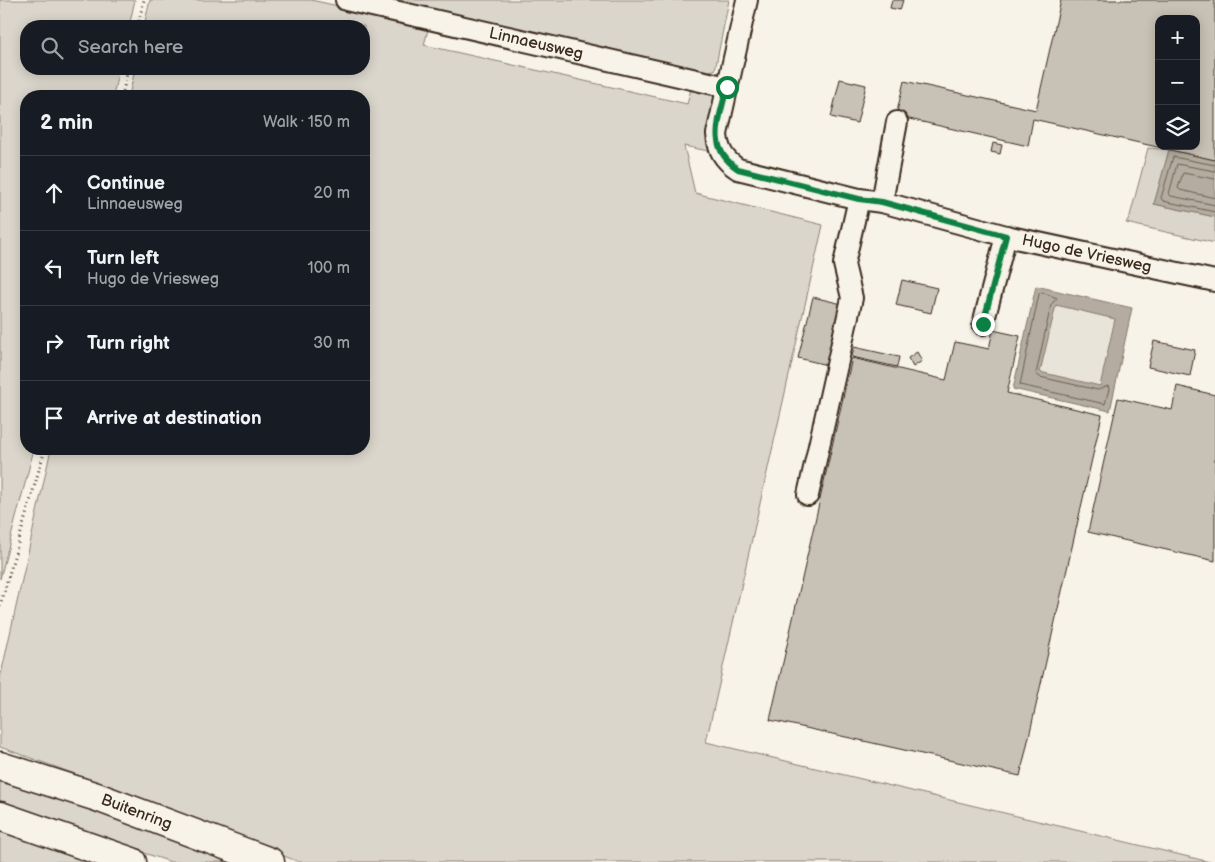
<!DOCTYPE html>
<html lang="en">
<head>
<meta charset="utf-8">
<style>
	:root { --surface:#171b24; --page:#242831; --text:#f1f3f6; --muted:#9ea1a6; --line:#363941 }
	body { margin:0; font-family:"Balsamiq Sans",sans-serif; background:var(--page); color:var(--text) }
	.controls { position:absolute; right:15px; top:15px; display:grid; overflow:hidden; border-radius:10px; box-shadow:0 2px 12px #0003 }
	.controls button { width:45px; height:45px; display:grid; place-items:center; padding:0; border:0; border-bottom:1px solid var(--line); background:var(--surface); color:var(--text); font:25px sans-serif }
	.stop { position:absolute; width:15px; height:15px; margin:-11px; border:4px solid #0b8043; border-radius:50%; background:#fff }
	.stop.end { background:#0b8043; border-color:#fff; box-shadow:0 1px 5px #0008 }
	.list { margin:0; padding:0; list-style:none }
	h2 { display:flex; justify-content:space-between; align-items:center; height:65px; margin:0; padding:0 20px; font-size:21px }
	h2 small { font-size:16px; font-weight:400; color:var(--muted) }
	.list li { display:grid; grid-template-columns:32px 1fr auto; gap:15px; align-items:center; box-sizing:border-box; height:75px; padding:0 20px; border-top:1px solid var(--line) }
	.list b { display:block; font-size:19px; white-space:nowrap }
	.list p { margin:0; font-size:16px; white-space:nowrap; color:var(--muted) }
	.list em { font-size:16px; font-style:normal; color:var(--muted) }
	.icon { flex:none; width:28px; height:28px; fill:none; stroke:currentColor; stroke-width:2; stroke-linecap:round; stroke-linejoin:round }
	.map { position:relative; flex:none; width:1215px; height:862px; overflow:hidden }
	.search { position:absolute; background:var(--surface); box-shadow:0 2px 12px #0003; left:20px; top:20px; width:350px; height:55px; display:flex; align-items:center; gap:12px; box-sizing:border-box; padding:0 18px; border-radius:20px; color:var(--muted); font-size:19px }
	.panel { position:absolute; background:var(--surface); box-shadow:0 2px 12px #0003; left:20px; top:90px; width:350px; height:365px; border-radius:20px }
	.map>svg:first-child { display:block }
</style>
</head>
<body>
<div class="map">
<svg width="1215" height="862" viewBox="0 0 1215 862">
	<rect width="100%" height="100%" fill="#f7f3e8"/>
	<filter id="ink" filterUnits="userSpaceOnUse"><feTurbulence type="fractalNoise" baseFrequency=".02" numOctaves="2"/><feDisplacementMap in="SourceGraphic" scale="10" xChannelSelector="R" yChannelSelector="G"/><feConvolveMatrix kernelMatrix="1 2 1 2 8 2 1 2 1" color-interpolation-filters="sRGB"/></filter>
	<g filter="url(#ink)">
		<path fill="#e9e4d9" d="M1056,305L1115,318L1100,386L1040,372Z"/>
		<path fill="#dbd6cb" stroke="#8b8074" d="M0,0H135L129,26H26V69H119L113,96H26V449H34L0,579Z
			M150,0H311L429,26L424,45L687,104L692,86L711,91L716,103L708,151L684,146L695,193L823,225L706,742L1210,862H299L125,792L0,747V679L51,449H364V96H129L135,69H364V26H144Z
			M396,0H729L715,70L701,72Z
			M1148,148L1169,150L1154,204L1215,217V243L1126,223L1130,216Z
			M0,776L244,862H171L0,805Z
			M0,829L101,862H0Z"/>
		<path fill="#b4aca0" stroke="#84786c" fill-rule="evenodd" d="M1169,150L1215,160V217L1154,204Z
			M1036,286L1132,308L1110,411L1013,389ZM1056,305L1115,319L1100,386L1040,372Z"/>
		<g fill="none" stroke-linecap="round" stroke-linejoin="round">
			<path stroke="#6b5e52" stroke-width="1" d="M1215,165L1173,157L1161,198L1163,201L1215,212
				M1215,171L1177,164L1169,194L1171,196L1215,205
				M1215,179L1183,173L1178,188L1180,190L1215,198
				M1042,292L1057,298L1051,305L1036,374L1040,377L1098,390L1108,386L1109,389L1105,404L1020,385L1039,294Z"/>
		</g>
		<path fill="#c8c1b6" stroke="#3b2a1e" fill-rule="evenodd" d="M892,0H903L900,10L890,8Z
			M1061,0H1215V160L1033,119L1028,146L896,116L904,81L1036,110ZM1159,19H1196V146H1159Z
			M840,79L866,85L857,123L831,117Z
			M993,143L1002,145L1000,154L991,152Z
			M902,280L937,288L931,313L896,305Z
			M813,297L846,305L831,366L798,358Z
			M993,330L1020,336L1007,393L1102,415L1020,776L770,720L852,358L946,380L955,342L989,349Z
			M1154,341L1195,350L1190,376L1148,367Z
			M854,347L899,357L897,367L852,357Z
			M917,352L922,361L913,367L908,358Z
			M1177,386L1215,395V561L1088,532L1118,398L1172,410Z"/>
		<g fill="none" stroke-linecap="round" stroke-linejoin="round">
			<g stroke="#3b2a1e" stroke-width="24">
				<g id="minor">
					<path id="s1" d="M346,0L727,87"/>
					<path id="s2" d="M747,0L717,134C718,150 724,160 738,169L859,199L882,202L1006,236L1215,281"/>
					<path d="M882,202L897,122"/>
					<path d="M983,324L1006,236"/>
					<path d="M808,495L852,298L844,264L859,199"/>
				</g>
			</g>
			<g stroke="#3b2a1e" stroke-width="31">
				<g id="highway">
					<path id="s3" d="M0,766L97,797L270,862"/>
					<path d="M0,816L132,862"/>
				</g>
			</g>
			<path stroke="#3b2a1e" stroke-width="3" stroke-dasharray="1 4" stroke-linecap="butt" d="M138,26L144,0
				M122,96L128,69
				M0,606L45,449"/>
			<use href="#minor" stroke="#f7f3e8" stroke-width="20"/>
			<use href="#highway" stroke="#f7f3e8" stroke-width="28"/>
		</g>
	</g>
	<g fill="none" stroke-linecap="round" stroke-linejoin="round" filter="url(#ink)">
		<path stroke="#0b8043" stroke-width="6" d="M727,87C720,118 705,148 738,169L859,199L882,202L1006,236L983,324"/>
	</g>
	<g text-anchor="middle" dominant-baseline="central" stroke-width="5" stroke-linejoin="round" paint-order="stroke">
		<g font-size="16" fill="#3b2a1e" stroke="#f7f3e8">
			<text stroke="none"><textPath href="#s1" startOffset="195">Linnaeusweg</textPath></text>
			<text stroke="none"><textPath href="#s2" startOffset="539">Hugo de Vriesweg</textPath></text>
			<text stroke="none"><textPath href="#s3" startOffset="144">Buitenring</textPath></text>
		</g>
	</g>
</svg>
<div class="controls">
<button>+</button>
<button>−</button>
<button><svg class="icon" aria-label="layers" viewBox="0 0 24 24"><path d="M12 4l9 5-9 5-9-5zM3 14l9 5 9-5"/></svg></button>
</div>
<div class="stop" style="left:727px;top:87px"></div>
<div class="stop end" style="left:983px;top:324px"></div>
<div class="search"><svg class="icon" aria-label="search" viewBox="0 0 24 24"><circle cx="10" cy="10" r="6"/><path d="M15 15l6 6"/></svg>Search here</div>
<section class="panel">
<h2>2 min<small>Walk · 150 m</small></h2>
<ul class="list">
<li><svg class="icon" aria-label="ahead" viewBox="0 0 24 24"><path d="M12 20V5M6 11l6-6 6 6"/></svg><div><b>Continue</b><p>Linnaeusweg</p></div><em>20 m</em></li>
<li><svg class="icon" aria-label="left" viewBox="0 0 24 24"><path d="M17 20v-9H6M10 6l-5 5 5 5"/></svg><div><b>Turn left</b><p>Hugo de Vriesweg</p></div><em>100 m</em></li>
<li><svg class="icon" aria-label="right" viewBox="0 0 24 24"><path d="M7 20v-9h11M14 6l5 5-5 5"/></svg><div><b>Turn right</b></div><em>30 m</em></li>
<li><svg class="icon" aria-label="arrive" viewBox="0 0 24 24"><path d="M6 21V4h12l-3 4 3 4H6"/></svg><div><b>Arrive at destination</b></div></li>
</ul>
</section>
</div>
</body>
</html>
